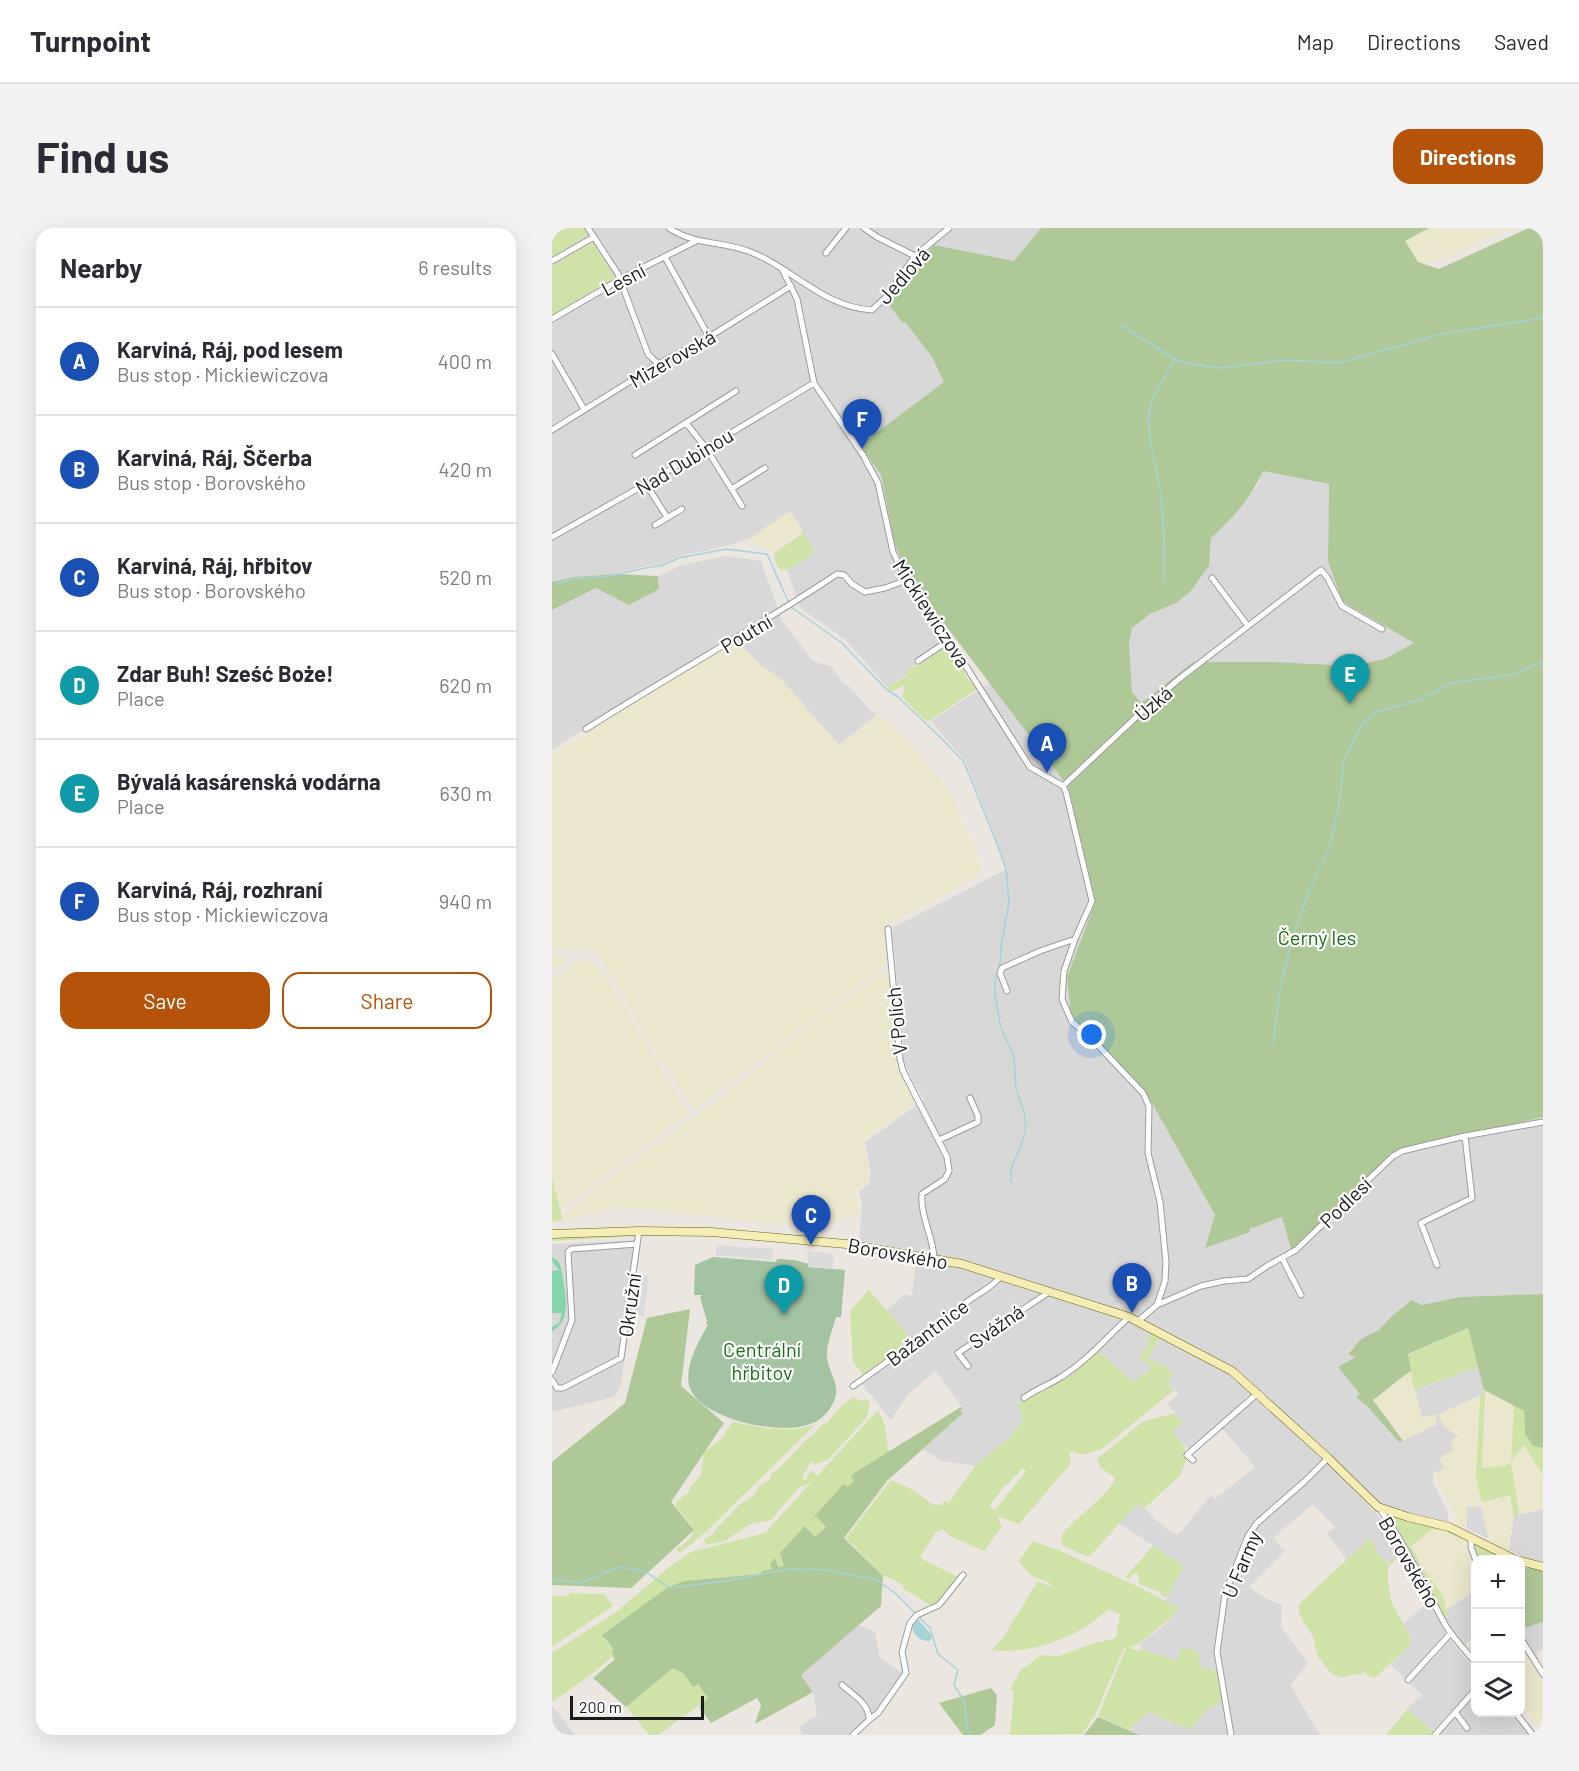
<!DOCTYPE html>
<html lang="en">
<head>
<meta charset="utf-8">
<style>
	:root { --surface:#fff; --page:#f2f2f3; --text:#2b2b33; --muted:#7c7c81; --line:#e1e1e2; --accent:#b45309 }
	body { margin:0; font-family:Barlow,sans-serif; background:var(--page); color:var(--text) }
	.controls { position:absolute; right:18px; bottom:18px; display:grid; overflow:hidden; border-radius:12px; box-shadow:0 6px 24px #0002 }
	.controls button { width:54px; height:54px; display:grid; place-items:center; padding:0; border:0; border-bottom:2px solid var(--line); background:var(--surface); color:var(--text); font:30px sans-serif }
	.scale { position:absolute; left:18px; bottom:15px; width:134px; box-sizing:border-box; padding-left:6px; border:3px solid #1b1b1b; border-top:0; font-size:16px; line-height:21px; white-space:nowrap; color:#1b1b1b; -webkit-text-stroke:4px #fff; paint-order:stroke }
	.you { position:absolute; left:540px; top:807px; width:21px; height:21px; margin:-15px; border:4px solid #fff; border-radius:50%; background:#1a73e8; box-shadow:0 0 0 9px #1a73e833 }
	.badge { display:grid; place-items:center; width:39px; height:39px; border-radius:50%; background:var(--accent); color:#fff; font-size:20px; font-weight:700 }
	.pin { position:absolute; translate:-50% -50px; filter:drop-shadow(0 2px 3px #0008) }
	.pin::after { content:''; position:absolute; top:32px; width:21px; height:18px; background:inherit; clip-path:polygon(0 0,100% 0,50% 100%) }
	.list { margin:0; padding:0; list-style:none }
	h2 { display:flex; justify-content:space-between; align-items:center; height:78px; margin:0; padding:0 24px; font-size:26px }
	h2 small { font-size:20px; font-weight:400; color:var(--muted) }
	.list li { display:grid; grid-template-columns:39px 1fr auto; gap:18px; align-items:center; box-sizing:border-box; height:108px; padding:0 24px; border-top:2px solid var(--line) }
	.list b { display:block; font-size:22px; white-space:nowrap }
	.list p { margin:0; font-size:20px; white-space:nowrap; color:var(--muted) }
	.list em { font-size:20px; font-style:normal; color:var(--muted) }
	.actions { display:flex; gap:12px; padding:18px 24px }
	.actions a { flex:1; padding:14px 0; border:2px solid var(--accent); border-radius:18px; text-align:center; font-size:21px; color:var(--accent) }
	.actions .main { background:var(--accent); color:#fff }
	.icon { flex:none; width:33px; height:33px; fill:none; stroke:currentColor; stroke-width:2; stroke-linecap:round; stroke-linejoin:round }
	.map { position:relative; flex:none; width:991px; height:1507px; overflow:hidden; border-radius:18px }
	header { display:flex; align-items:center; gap:36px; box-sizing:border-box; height:84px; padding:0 30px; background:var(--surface); border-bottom:2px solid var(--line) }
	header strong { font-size:28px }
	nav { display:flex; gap:33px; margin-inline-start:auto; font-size:21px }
	.intro { display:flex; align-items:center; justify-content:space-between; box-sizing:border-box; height:144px; padding:0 36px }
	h1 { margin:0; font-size:42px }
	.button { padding:15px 27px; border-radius:18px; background:var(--accent); color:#fff; font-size:21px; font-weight:700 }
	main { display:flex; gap:36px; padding:0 36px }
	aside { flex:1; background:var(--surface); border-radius:18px; box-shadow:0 6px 24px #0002 }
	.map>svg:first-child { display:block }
</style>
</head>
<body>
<header>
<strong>Turnpoint</strong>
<nav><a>Map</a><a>Directions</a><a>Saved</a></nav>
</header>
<div class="intro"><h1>Find us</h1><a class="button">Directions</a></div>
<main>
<aside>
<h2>Nearby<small>6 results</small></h2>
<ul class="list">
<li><span class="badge" style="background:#1a4fb4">A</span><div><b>Karviná, Ráj, pod lesem</b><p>Bus stop · Mickiewiczova</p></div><em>400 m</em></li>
<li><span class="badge" style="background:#1a4fb4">B</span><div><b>Karviná, Ráj, Ščerba</b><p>Bus stop · Borovského</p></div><em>420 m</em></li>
<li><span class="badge" style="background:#1a4fb4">C</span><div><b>Karviná, Ráj, hřbitov</b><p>Bus stop · Borovského</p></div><em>520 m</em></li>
<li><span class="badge" style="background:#0f9aa8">D</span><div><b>Zdar Buh! Sześć Boże!</b><p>Place</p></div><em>620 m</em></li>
<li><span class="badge" style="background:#0f9aa8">E</span><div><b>Bývalá kasárenská vodárna</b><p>Place</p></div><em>630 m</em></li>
<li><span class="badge" style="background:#1a4fb4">F</span><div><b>Karviná, Ráj, rozhraní</b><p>Bus stop · Mickiewiczova</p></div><em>940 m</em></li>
</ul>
<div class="actions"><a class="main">Save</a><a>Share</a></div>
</aside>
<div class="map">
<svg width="991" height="1507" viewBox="0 0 991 1507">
	<rect width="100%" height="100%" fill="#ece6e1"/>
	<path fill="#d9d8d8" d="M0,0H489L462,33L382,17L351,95L353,94L380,129L392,154L308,217L329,247L342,314L357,349L405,411L353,443L355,447L335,459L293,411L248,380L235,342L262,325L238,283L197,311L174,318L128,328L109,337H97L63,346L22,350L0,354Z
		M711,243L777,256L776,333L779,339L863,415L832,431L799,438L725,434H641L589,475L580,464L577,415L580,400L598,386L624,375L638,364L657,338L659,310L674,297L705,258Z
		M174,328L209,333L230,393L261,433L280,439L290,454L297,458L319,483L325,486L287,517L228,450L207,436L190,418L179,417L176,412L106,452L0,522V382L44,360L107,361L106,348L131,337Z
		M438,455L517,560L542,677L515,749L542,810L597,870L663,987L653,1019L697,1004L696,1001L730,989L740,1025L847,922L991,889V1066L908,1069L870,1077L861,1072L840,1088L827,1102L809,1111L796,1125L805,1129L808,1166L804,1169L816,1179L870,1191L862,1162L926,1139L933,1163L928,1168L887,1186L891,1197L906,1209L892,1240L881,1246V1254L896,1285V1296L884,1292L859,1288L827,1277L778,1226L682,1139L581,1088L412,1032L307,1013L310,975L307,964L317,956L319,947L313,914L372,872L355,842L352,832L340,700L455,641L414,534L379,493Z
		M89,1012L69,1157L62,1169L0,1184V1016Z
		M364,1032L408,1040L576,1091L601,1104L597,1116L587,1128L600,1140L581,1154L545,1122L526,1138L465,1177L468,1182L466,1183H470V1195L456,1211L423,1238L389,1233L371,1221L411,1185L408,1183L411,1180L384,1143L357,1165L339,1192L310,1156L363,1116L335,1082L353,1066L360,1068Z
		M609,1108L678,1146L770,1229L833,1295L849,1321L834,1336L825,1326L818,1311L795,1332L775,1305L783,1299L761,1276L721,1310L733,1323L697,1359L715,1371L730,1377L729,1399L756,1435L738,1457L768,1507H588L578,1502L597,1484L638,1502L651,1485L625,1433L589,1421L588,1415L607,1402L628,1381L613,1373L632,1338L567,1295L586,1274L613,1300L626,1307L659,1267L663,1271L703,1239L670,1200L640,1224L621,1206V1204L631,1194L615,1176L627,1166L614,1154L620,1144L609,1136L608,1137L596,1130Z
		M929,1278L932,1287L937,1311L915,1301V1279Z
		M991,1281V1335L981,1334L957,1322L962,1288Z
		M923,1362V1407L911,1418L894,1393V1382Z
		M877,1373L898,1412L923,1441L924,1484L959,1485L978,1507H880L881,1503L855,1481L870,1467L839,1437L859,1415V1409L851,1397Z
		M991,1394V1421L984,1423L990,1441L969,1407V1401Z
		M307,1397L323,1404L328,1430L350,1445L323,1484L299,1507H251L247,1499L265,1487L261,1464L249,1447Z
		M0,1477L23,1507H0Z"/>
	<path fill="#eae7cd" d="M877,0H959L896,29L872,36L866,34L853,13Z
		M238,283L251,302L218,324L197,311Z
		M179,417L190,418L207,436L228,450L287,517L305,504L325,486L331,490L351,508L393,557L401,570L427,633L428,642L424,649L335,696V731L332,738L142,882L97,813L46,725L39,720L11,721L0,720V527L122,450Z
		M0,724L17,730L0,744Z
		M27,732L37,733L49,742L136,885L9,981L0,950V752Z
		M328,746H335L338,754L346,840L365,874L311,913L316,938L317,952L304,962L306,984L302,987L263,998H247L74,979L51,983L16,992L10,991L13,985L30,973L41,962L173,866L268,789Z
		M859,1143L870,1190L883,1186L885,1196L851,1213L821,1172L833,1164L840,1155Z
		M933,1163L962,1178L959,1231L972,1216L989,1244L991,1242V1281L967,1286L959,1233L953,1238L930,1241Z
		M928,1168L925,1237L959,1267L962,1288L957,1322L937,1313L929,1278L915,1279L914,1299L905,1297L898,1276L881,1246L892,1240L887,1230L901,1223L899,1212L906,1209L891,1197L887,1186Z
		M880,1301L892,1303L912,1311L923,1342V1362L894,1382L891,1368L882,1359L859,1318Z
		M972,1419L991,1450V1497L985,1502L976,1490L978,1488L969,1474V1422Z"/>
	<path fill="#cfe3a9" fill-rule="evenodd" d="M0,0H32L36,7L0,29Z
		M41,14L64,52L0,88V38Z
		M251,305L259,316L262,326L235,342L227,341L222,331L223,329L222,325Z
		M395,417L409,436L415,450L425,461L377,493H374L350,469L353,457L339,464L335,459L355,448L353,443L370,435Z
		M0,950L11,992L0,994Z
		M84,1007V1008L0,1013V1008Z
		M317,1062L360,1112L312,1148L301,1134L298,1083Z
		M916,1100L926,1139L862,1162L856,1127Z
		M601,1104L609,1108L596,1130L607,1137L609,1135L620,1144L619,1147L622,1146L614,1154L622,1162L550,1221L533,1226H526L521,1223L517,1225L519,1234L516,1239L467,1296L448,1289L446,1291L450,1298L432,1323L398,1308L390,1301L383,1305L368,1330L408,1350L386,1377H378L352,1361L351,1358L343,1352L331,1348L294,1310L339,1252L361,1262L382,1277H389L392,1273L397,1275L423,1238L456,1211L470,1195V1183L464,1185L468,1182L465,1177L545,1122L581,1154L600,1140L587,1129L597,1116L594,1113ZM471,1240L474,1243L443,1282L437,1279L452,1258L455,1257Z
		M933,1163L930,1240L953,1238L959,1233L962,1178L972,1183L973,1205L981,1218L991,1220V1242L989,1245L972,1217L959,1233L967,1286L962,1288L958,1267L930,1274L924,1251L928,1168Z
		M301,1169L310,1173L314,1171L318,1175L315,1189L276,1232L263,1236L259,1234L251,1247V1252H253L259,1242L264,1246L265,1248L326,1182L332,1195L337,1224L302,1245L303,1253L295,1260L292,1257L264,1288L274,1299L263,1309L254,1298L229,1329L233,1338L226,1339L224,1333L220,1341L211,1343L208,1346L132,1353L51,1407L56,1416L59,1415L63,1421L62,1427L41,1445L0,1474V1425L64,1384L121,1336L139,1324L213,1305L264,1249L255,1257L247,1259L219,1292L198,1296L173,1313L154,1317L152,1312L161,1306L163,1302L188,1276L201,1268L207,1258L217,1252L220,1245L226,1241L255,1211L262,1206L269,1197L276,1194L285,1182Z
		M622,1185L631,1194L621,1204L633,1219V1227L635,1231L628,1247L592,1281L586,1275L538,1328H534L511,1318L509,1308C525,1287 547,1276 562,1254L563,1250L548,1239L545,1231L590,1194Z
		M181,1194L218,1201H244L263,1197L155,1303L127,1326L124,1321C152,1304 141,1300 124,1279V1275L131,1268L136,1266L138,1260L149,1246L152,1224L168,1212Z
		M834,1284C861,1291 893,1296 917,1313L892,1303L880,1301L859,1318L870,1339L891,1368L895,1384L894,1393Z
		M842,1308L851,1323L836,1339C836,1352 836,1364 841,1377C846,1389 859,1403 859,1416L823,1450L818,1449L810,1442L811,1446L802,1447L803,1445C786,1456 776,1444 768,1430V1434L767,1431C763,1423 764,1413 760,1407C754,1397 745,1388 747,1376L818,1310L823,1317L825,1326L829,1328L835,1336L849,1321Z
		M481,1313L509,1323L591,1361L628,1381C610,1396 599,1409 578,1420L587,1423L589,1421L625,1433L630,1419L648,1425L647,1438L666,1444L672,1472L651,1484L652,1487H650L638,1502L597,1484L577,1502L546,1488L574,1420H572L543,1487L530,1506L458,1507L462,1463L458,1462L469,1442L489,1427L507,1428L539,1416L564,1410L568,1387L557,1381C548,1387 540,1396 530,1401C503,1416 471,1426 440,1422L450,1411L486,1353L501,1360C497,1353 493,1353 485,1350C477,1347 472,1340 467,1333Z
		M922,1314L958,1331H925L921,1319Z
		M601,1318L632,1338L614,1370L609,1367L608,1364L587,1356L586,1345L580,1346L578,1352L573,1349Z
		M17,1365L52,1366L61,1378L0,1419V1368H17Z
		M121,1440L132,1446L141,1459L145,1456L157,1470L106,1507H97L74,1479Z
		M855,1481L881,1503L880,1507H834Z"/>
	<path fill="#aec898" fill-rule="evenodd" d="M489,0H877L853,13L866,34L887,41L977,0H991V889L847,922L740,1025L730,989L697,1001L698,1004L653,1020L663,987L597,870L519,788L515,749L542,677L517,560L357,349L342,314L329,247L308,217L392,154L380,129L353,94L351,95L333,72L382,17L462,33ZM711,243L777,256L776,333L790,373L862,415L832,431L799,438L725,434H641L589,475L580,464L577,415L580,400L598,386L624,375L638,364L657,338L659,310C680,292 700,268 711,243Z
		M65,346L106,348L107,361L77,377L44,360L0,382V354L22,349Z
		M991,1066V1220L981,1218L973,1206L972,1183L932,1162L916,1100L856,1126L859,1143C845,1152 834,1163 821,1172L851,1213L847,1214L816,1179L804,1169L808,1166L786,1139L804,1129L796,1126L809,1111L827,1102L840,1088L860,1072L870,1077L908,1069Z
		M138,1081L129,1158L172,1195L119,1274L142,1302L79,1360L0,1357V1234L73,1175L95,1090Z
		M409,1179L411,1180L408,1183L411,1185L335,1253L292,1310L331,1348L329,1378L249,1447L261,1464L203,1496L209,1477L205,1470L159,1495L147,1479L156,1470L146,1456L141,1459L132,1446L121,1440L74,1479L41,1450L62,1432L60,1422L62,1421L50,1407L115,1360L132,1353L208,1346L211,1343L220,1341L218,1336L223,1330L226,1339L232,1338L228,1325L253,1298L263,1309L274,1299L264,1288L258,1293L292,1256L295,1259L302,1253L299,1249L302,1245Z
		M977,1339L991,1341V1394L969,1401V1341Z
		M439,1460L445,1467L443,1497L428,1507H411L387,1475Z
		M546,1489L588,1507H532Z"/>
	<path fill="#a4c3a3" d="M161,1029L224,1034L225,1031L243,1032L257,1036V1039L293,1042L289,1089H284C281,1101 274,1117 275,1129C277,1146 289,1156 282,1173C277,1185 267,1194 255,1197C227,1207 145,1191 137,1157C133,1137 146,1114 156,1097L154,1095L155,1093L148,1069L150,1067H142L143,1037Z"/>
	<path fill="#83d6a9" d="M0,1029L7,1034L9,1040C12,1059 22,1093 0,1103V1099L7,1095L10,1085H0V1043L7,1042L0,1033Z"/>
	<path fill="#dbdbdb" d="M164,1017L221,1021L220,1032L164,1027Z
		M256,1023L282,1026L281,1041L256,1039Z
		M85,1046L97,1048L92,1088L82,1086L83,1081L79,1082Z"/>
	<path fill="#a4d3d7" d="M366,1391L377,1404L380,1409L378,1413C369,1414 362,1408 360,1399Z"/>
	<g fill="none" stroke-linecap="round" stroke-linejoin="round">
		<path stroke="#a4d3d7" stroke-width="1.5" d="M568,97L623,131
			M612,354C613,323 612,293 608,262C605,239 592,203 598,180C602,164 615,147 623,131L642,137L669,140L735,132L786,135L894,105L991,90
			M0,357L21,351L59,348L98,339L109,338L127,330L174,321L215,326L237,375
			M239,379L290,415L335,462L345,468L389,510L412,534L445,616L454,641L457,674L449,719L448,737L443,753V767L448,797L462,829L464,861L472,884L474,900L469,917L459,941V954
			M721,817L729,754L743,702L758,661L777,621L787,578L792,532L808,499L814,492L825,484L870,471L899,455L959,447L991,434
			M0,1351L30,1355L59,1342L71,1339L94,1344L118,1360L174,1353L237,1341L272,1342L323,1351L343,1365L378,1400L386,1426L406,1442L402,1457L412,1473L415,1499L419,1507"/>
		<g stroke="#9c9c9c" stroke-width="7">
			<path id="street" d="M36,0L66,46L96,126L106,136
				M117,0C142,17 168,13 196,23C238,38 272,80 320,82L334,69L363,28L397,0
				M312,0L325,9L363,28
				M274,25L294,0
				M113,29L157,109
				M0,33L42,9
				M230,41L245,71L262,155L311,227L326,255L341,324L355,352L415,440L478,539L511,558L514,564L540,673L523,711L512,743L510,771L520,794L539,810L591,865L597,878L596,925L608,974L614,1034L613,1053L605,1077L586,1093
				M0,91L76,47L144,13
				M0,126L32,181
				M134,195L154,220L190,278
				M0,202L106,136L157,109L239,58
				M83,227L184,163
				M94,256L115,289
				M181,260L213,240
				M103,297L130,281
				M0,309L94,256L262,155
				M660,350L696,398
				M366,433L396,413
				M34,501C117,448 203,401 285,346L292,347L300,356L313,364L333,360L355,352
				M511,558L597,477L627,451L769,342L775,349L790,378L830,401
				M336,701L348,831L351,843L395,929L397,943L393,951L370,966C368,988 381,1008 382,1030
				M455,763L448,745L450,740L488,723L523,711
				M387,912L426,894V888L418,870
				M730,1030L749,1067
				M885,1037L869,995L920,970L913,908
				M605,1077L649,1058L672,1053L696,1051L715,1038L744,1022L840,929L850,923L913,908L991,894
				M416,1138L406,1125L497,1064
				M0,1144L20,1092L16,1024L19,1021L85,1016
				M0,1152L5,1160H11L69,1130L87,1003
				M301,1158C340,1131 377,1103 415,1074C426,1065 440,1060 448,1049
				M472,1170C484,1161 497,1157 509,1149C534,1134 555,1109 577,1089
				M641,1232L635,1227L706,1165
				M827,1280C854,1316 872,1359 894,1398C902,1411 914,1423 924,1435
				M919,1309V1319L924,1333
				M969,1411L991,1446
				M856,1452L899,1405
				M290,1457C301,1467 318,1476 317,1492L301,1507
				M903,1484L915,1500
				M963,1484L981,1507
				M317,1492L326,1485L354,1445L350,1424L358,1395L365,1387L387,1377L411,1347
				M679,1507L665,1424L673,1366L696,1308L705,1295L753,1253L776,1230
				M883,1507L924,1461"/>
		</g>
		<g stroke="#67630c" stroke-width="9">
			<path id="secondary" d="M0,1006L87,1003L159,1004L294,1016L410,1036L577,1089L680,1143L776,1230L826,1279L856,1289L897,1299L964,1332
				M969,1333L991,1339"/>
		</g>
		<use href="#street" stroke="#fff" stroke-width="5"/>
		<use href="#secondary" stroke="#f4edb6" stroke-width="8"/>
	</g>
	<g text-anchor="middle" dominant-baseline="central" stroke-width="4.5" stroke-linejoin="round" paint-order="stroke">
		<g font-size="20" fill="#1b1b1b" stroke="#fff">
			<text transform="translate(351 47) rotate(-49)">Jedlová</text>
			<text transform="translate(71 51) rotate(-28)">Lesní</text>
			<text transform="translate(120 130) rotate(-30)">Mizerovská</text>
			<text transform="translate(132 233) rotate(-31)">Nad Dubinou</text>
			<text transform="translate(380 385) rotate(57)">Mickiewiczova</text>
			<text transform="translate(194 405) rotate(-31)">Poutní</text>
			<text transform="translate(601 475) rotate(-41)">Úzká</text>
			<text transform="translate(344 793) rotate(-96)">V Polích</text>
			<text transform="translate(793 974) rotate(-44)">Podlesí</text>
			<text transform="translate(346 1025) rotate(10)">Borovského</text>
			<text transform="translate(77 1077) rotate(-82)">Okružní</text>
			<text transform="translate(444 1098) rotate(-35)">Svážná</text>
			<text transform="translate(375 1104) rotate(-37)">Bažantnice</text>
			<text transform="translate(858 1334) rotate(60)">Borovského</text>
			<text transform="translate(689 1336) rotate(-67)">U Farmy</text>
		</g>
		<g font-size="20" fill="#196f13" stroke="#fff">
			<text x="765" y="709">Černý les</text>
			<text x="210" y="1121">Centrální<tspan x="210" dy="23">hřbitov</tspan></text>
		</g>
	</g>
</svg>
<div class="controls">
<button>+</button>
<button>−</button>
<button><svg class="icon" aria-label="layers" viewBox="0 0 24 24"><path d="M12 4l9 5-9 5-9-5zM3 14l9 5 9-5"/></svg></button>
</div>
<div class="scale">200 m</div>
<div class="you"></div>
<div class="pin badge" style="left:495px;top:545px;background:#1a4fb4">A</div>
<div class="pin badge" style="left:580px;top:1085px;background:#1a4fb4">B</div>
<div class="pin badge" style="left:259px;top:1017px;background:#1a4fb4">C</div>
<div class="pin badge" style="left:232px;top:1087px;background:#0f9aa8">D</div>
<div class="pin badge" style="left:798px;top:476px;background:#0f9aa8">E</div>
<div class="pin badge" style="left:310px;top:221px;background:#1a4fb4">F</div>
</div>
</main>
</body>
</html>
